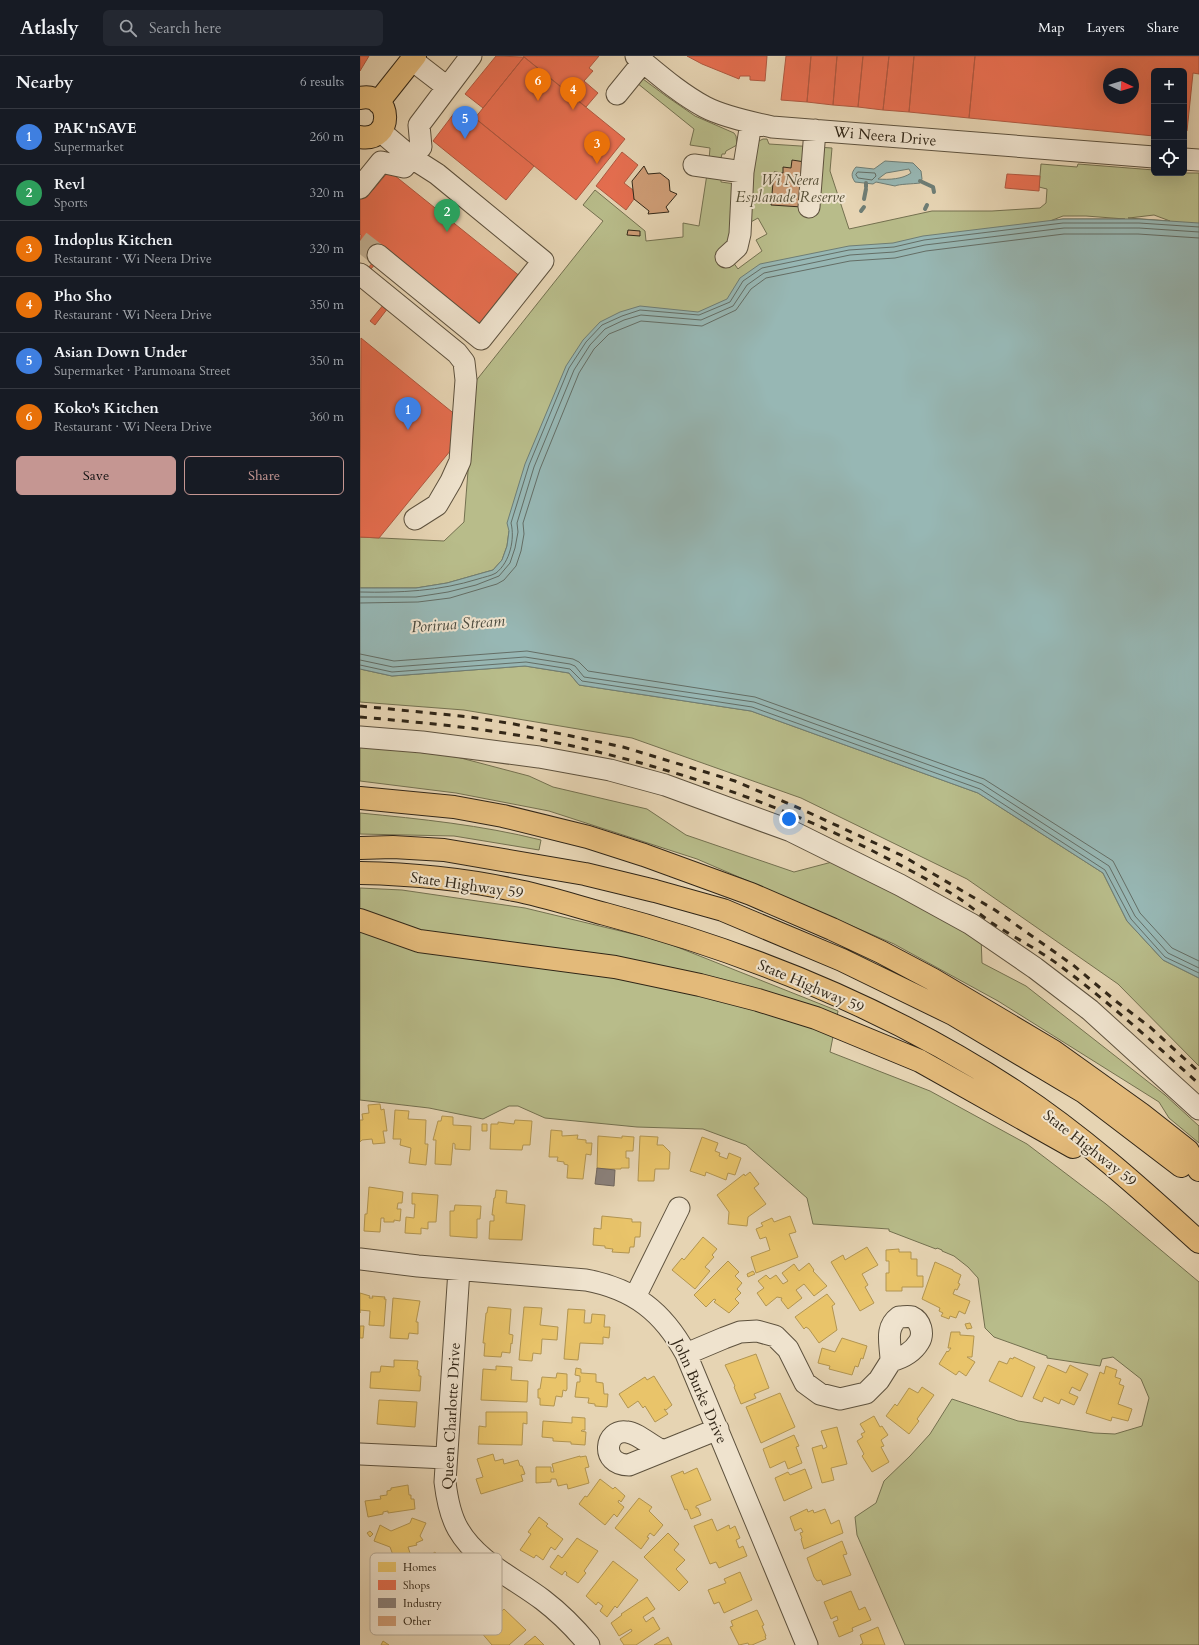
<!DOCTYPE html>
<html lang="en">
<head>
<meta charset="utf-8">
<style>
	:root { --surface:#171b24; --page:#242831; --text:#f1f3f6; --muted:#9ea1a6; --line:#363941; --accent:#c59692 }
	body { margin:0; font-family:Cardo,serif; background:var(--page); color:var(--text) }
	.controls { position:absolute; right:12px; top:12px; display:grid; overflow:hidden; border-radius:6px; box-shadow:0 4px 16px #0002 }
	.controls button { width:36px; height:36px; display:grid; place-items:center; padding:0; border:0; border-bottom:1px solid var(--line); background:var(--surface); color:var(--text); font:20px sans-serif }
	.compass { position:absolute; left:743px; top:12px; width:36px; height:36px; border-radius:50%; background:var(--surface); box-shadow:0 4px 16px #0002; rotate:94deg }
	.you { position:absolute; left:429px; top:763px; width:14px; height:14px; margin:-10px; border:3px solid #fff; border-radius:50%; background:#1a73e8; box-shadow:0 0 0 6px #1a73e833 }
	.badge { display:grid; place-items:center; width:26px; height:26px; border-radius:50%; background:var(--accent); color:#fff; font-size:13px; font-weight:700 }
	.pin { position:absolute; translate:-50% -33px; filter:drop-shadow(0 1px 2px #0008) }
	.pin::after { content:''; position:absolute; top:21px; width:14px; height:12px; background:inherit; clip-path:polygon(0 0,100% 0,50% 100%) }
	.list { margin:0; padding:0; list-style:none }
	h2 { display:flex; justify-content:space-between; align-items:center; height:52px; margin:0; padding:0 16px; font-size:17px }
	h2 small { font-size:13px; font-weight:400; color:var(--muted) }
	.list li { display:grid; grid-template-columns:26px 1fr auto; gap:12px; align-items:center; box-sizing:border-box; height:56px; padding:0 16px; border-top:1px solid var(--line) }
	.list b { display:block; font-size:15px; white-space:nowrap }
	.list p { margin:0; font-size:13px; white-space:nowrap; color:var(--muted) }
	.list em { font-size:13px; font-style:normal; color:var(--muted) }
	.actions { display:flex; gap:8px; padding:12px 16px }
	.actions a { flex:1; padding:9px 0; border:1px solid var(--accent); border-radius:6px; text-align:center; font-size:14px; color:var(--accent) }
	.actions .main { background:var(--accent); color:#111 }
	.icon { flex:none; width:22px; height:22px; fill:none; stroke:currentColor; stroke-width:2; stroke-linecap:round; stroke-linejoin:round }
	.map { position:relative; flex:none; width:839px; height:1589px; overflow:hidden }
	header { display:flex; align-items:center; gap:24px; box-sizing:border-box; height:56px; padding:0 20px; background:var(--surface); border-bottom:1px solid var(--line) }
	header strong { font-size:19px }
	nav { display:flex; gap:22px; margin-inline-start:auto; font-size:14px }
	.search { width:280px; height:36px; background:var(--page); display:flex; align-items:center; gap:10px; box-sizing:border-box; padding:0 14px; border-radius:6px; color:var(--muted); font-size:15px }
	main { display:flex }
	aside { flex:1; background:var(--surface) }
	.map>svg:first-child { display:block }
</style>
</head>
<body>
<header>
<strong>Atlasly</strong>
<div class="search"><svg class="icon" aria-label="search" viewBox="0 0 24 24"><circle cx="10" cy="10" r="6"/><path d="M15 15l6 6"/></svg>Search here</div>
<nav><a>Map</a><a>Layers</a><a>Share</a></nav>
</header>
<main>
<aside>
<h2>Nearby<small>6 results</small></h2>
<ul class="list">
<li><span class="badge" style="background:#3f7fe0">1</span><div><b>PAK'nSAVE</b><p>Supermarket</p></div><em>260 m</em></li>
<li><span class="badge" style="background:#2e9e5b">2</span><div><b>Revl</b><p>Sports</p></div><em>320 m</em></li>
<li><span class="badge" style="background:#e8710a">3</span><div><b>Indoplus Kitchen</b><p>Restaurant · Wi Neera Drive</p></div><em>320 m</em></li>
<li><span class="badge" style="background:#e8710a">4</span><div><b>Pho Sho</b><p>Restaurant · Wi Neera Drive</p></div><em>350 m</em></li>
<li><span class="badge" style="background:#3f7fe0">5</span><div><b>Asian Down Under</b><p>Supermarket · Parumoana Street</p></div><em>350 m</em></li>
<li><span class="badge" style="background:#e8710a">6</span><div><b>Koko's Kitchen</b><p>Restaurant · Wi Neera Drive</p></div><em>360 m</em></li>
</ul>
<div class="actions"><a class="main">Save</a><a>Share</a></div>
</aside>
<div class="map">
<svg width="839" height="1589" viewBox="0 0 839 1589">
	<rect width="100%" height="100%" fill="#e6d4b3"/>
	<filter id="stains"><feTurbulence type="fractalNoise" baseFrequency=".005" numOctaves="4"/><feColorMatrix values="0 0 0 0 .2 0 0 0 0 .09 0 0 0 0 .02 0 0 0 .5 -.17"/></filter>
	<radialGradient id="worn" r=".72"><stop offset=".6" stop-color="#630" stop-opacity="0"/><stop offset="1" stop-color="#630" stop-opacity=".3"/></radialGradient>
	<path fill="#b8bc8a" stroke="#747150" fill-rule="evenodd" d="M283,23L306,40L335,60L374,77L376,80L377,89L366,95L365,98H362L360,106L349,104L350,92L330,89L334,73L277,27Z
		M403,83H407L409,88L472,92L470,115L489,173L572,155H632L680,152L686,147L687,133L679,131L681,108L717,111L718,108L794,114V117H839V439L149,475L147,490L142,504L133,514L87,527L56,532H0V481L84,485L104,466L115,326L243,165L223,149L235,134L285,175L286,185L323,181V167L339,170L347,118L361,122V126L375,128L373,206L378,213L379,212L402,195L396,184L407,178L398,162L389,167L385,159L397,86ZM794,159L810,165L768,162H769ZM703,160H726L765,163H703L690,165Z
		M165,610L209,617L219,629L391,655L618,737L743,817L767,865L803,904L839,922V1010L758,928L607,823L441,742L272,682L104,654L0,646V613L32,620Z
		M0,689L97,701L169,720L193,731L287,753L326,779L434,816L472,806L621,881L622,907L666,930L805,1039L839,1070V1087L809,1062L799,1046L638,945L534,888L337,803L189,755L96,737L0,725Z
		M0,757C61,763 121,769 181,784L179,794L94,780L0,778Z
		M0,832L42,834L165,852L302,885L478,955L470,996L570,1035L667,1088L746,1148L839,1226V1589H545L497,1479L495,1461L516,1447L524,1425L550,1400L570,1378L592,1343L658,1365L734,1377L755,1378L782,1370L789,1342L781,1323L753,1301L742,1303L740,1310L687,1302V1300L634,1281L625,1272L618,1222L608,1211L594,1200L582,1195V1194L577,1192L576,1193L529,1175V1173L453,1168L447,1142L386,1089L343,1073L277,1071L185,1062L158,1050H149L123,1063L69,1052L0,1044Z"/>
	<path fill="#97b7b4" stroke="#6e7d75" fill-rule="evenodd" d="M525,105L553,107L561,115L562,123L560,127C553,128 539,128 535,130L516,126L513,128L495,126C491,120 491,117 496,111L514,113ZM549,113L551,117C543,123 529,124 518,123L526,117Z
		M703,163H779L839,167V922L803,904L767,865L743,817L618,737L391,655L219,629L209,617L165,610L32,620L0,613V532H56L87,527L133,514L142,504L147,490L149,475L147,467L165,408L206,310L223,284L240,266L260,256L280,250L338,256L367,243L380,222L400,208L489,190L533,187L563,180Z"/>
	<path fill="#e9c46a" stroke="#b29551" d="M20,1048L21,1054L24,1053L27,1075H23L25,1087L13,1088L12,1083L2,1084L0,1086V1064H3L2,1058L9,1057L8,1049Z
		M35,1054L49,1055L48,1063L66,1064L65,1088H68L66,1109L49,1107L51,1092L40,1089L41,1083H33Z
		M82,1060L93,1061V1069L111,1070L110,1094L95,1093V1088L93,1087L91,1109L75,1108L76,1084H73L78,1065H81Z
		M155,1064L172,1065L170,1089H163L162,1094L130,1093L131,1068H138V1066L154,1068Z
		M122,1068H127V1075H122Z
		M191,1074L202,1075V1080L218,1079L217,1083L226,1084V1087H232L231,1099L226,1098L223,1123L207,1122L208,1109L204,1108V1106L197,1105L198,1101H189Z
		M238,1080L262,1082V1080L274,1081L273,1095H266V1102H269V1112H261V1113H237Z
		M280,1080L298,1081L297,1089H303L310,1096L309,1113H295L294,1125H278Z
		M342,1081L358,1087L355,1095L360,1097L359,1100L367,1103L369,1097L381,1102L375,1119L368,1117L366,1124L346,1116L345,1120L330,1115Z
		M390,1116L399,1128L394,1132L406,1148L388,1161L387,1170L368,1168L369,1156L357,1139L384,1118L385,1120Z
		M9,1131L43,1136L42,1147H38L37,1153H41L40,1165L34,1164V1166H24V1162H21L20,1176L4,1175L5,1158H7Z
		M136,1134L147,1135L146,1147L165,1149L162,1184L129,1183L130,1165H134V1159H132L134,1142H135Z
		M52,1137L78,1139L76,1166H68V1173L61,1172V1178L45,1177L46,1161L54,1162L55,1148H52Z
		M95,1149L121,1150L120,1163H117V1182L90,1180V1155H94Z
		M242,1160L272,1163V1166H281L280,1181H275L274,1191H270L269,1197L252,1196L253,1193L245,1192V1190L233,1189L234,1172L241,1173Z
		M430,1160L436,1176L429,1178L438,1201L396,1217L391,1201L410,1194L406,1181L400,1183L396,1173L403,1170L401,1167L412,1162L414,1166Z
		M343,1181L357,1193L352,1199L354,1201L345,1211L350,1215L335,1233L312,1214L322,1202L324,1204Z
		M507,1191L518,1209L502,1218L508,1229L505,1231L514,1247L500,1255L471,1206L483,1199L485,1204Z
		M539,1193V1196H551V1203H557V1220H563V1231H542V1235H526V1217H529V1205H526V1194Z
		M368,1205L379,1216L375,1220L382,1227L377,1233L381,1237L375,1243L379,1247L369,1257L354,1246L356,1244L354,1243L346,1251L334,1239Z
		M575,1206L593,1214V1215L601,1219L598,1227L600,1228L597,1234L595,1233L593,1238L610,1245L605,1258L599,1255L596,1262L590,1260L589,1263L581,1260L583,1257L579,1255L580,1252L562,1243Z
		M449,1207L454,1214L453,1215L467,1230L454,1240L444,1228L436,1234L442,1242L428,1253L421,1244L422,1242L417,1241L406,1250L397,1237L404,1232L398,1225L406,1219L410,1223L416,1219L423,1228L428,1225L422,1217L434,1208L439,1215Z
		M393,1215L395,1218L388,1221L387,1218Z
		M0,1237L10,1240L9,1242H13L12,1240L25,1241L24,1243H26L24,1270L9,1269L10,1255L0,1254V1257Z
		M467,1238L475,1248L472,1250L477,1274L459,1287L449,1273L446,1271L444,1273L435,1261Z
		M33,1242L60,1245L56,1266H58V1278L49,1277L48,1283L30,1282Z
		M128,1251L151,1253L149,1278L153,1279L152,1288L151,1287L150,1297L142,1296L141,1301L124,1300L125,1287H123L126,1257H127Z
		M164,1251L182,1252L180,1269L198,1271L197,1284L182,1283L181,1298L173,1297L172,1305L159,1304Z
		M208,1253L225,1254L224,1267H231L232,1258L245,1259L244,1271H250L249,1282L243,1281V1288L220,1287L218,1304L204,1303Z
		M610,1267L612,1272L607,1273L605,1268Z
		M0,1270H4L3,1282H0Z
		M591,1276H600V1279L614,1280L612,1301H607L615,1306L606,1320L599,1315L596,1319L579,1308L587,1295L588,1296L591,1292H588Z
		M482,1282L507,1290L503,1303L501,1302L498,1311L495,1310L492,1319L469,1313L470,1310L458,1307L462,1292L475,1296Z
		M396,1298L409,1332L394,1338L396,1342L381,1348L374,1331L375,1330L365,1309Z
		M654,1301L675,1311L662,1341L629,1325L639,1305L647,1308L650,1302L653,1303Z
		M34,1304L58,1305L57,1313L59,1314V1320H61L60,1335L10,1332L11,1316H20L21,1310L34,1311Z
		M688,1309L706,1317L710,1309L728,1318L720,1335L712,1331L709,1337L718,1341L714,1349L701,1343L699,1348L684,1341L682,1346L673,1342Z
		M136,1310L152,1311L151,1324L168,1325L167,1346L121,1344L123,1313L136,1314Z
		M746,1310L757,1314L755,1321L761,1323L759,1328L764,1330L758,1348L772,1353L768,1365L752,1361L751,1365L726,1357L740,1316L744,1318Z
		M216,1312L221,1313V1317L236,1318V1326L243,1327L244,1338H248L247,1351L235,1350V1348L228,1347L229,1342L215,1341L217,1326H220V1320L215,1319Z
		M197,1317L207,1318V1333L206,1335L203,1334L202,1341L196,1340L194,1350L180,1349V1342H178V1333H180L182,1321L196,1322Z
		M294,1320L312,1349L306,1354L304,1353L308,1358L295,1366L285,1350L283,1352L278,1345L268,1352L259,1338L285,1321L287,1324Z
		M562,1331L574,1339L557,1363L559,1365L549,1378L526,1360L535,1348L537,1350L549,1332L558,1337Z
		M420,1337L435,1371L401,1387L386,1351Z
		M19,1344L57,1346L55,1371L17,1368Z
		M126,1356H167V1368L163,1367L162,1389L118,1388L119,1370L126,1371Z
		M514,1360L520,1371L522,1370L528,1379L521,1384L524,1390L521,1391L529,1406L512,1416L502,1400L504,1398L497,1385L503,1381L501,1378L505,1376L500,1368Z
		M212,1361L225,1362V1374H222L221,1375L226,1376L225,1389L211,1388V1386L193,1385V1382L182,1381L183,1365L212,1367Z
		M477,1371L487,1408L471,1412L474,1424L462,1427L452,1392L462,1389L463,1393L467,1391L461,1375Z
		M434,1379L439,1390L436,1391L442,1407L428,1413L425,1405L410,1412L403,1393Z
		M133,1398L135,1405L143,1403L144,1408L158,1404L160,1410H162L165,1418L161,1419L163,1425L121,1438L116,1423L123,1421L117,1403Z
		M220,1400V1401L226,1400L229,1411L225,1412L229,1427L208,1433L207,1428L198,1430L196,1423H191V1426L176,1427V1411H191V1416H194L192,1408Z
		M337,1412L351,1444L336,1450V1452H338L341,1459L331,1463L327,1453L325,1454L311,1420L323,1415L324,1418Z
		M445,1413L452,1432L424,1445L415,1422L428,1416L430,1419Z
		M240,1423L253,1433L255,1431L265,1440L261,1446L259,1444L258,1446L264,1451L257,1461L254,1458L245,1469L219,1448L225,1440L227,1441Z
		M48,1429L49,1439H51V1443H54L55,1453L28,1457V1455L23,1456V1458L8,1461L5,1445L21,1443L20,1440L27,1439V1435L31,1434V1432Z
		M279,1442L292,1451L289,1455L303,1469L294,1480L290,1477L287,1481L289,1482L281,1493L255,1472Z
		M447,1453L448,1456L453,1454L454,1457L465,1453L471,1468L479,1464L483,1477L444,1493L441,1483L442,1482L440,1477L443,1476L441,1472L435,1475L430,1461Z
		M179,1461L188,1468L186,1470L203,1483L195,1494L191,1491L183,1504L176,1499L174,1502L160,1494L171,1478L168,1476Z
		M52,1462L66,1467L60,1480L63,1484L56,1487L57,1489L48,1491L52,1503L37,1510L30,1491L14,1485L20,1469L31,1475L50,1467Z
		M352,1463L357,1475L369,1469L370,1473L375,1470L380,1482L376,1484L379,1492L383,1490L387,1500L359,1512L356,1506L350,1508L334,1470Z
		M10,1475L13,1478L10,1481L7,1477Z
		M308,1477L319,1488L314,1494L325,1504L316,1513L328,1526L319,1535L284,1501Z
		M217,1482L238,1495L224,1515L226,1517L218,1527L206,1519L207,1517L205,1515L202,1519L190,1511L198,1499L202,1502Z
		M482,1485L487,1498L483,1499L491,1519L463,1529L461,1524L457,1525L454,1521L447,1502Z
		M75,1496L82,1506L80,1508L83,1513L65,1525L55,1510Z
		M253,1505L278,1524L257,1552L255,1550L247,1561L240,1555L243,1550L238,1546L236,1549L226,1540Z
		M380,1516L392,1544L364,1557L359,1546L354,1548L348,1534L366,1527L364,1523Z
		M491,1535L499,1554L505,1551L511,1564L492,1572L493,1575L479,1581L473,1566L478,1564L477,1560L471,1563L464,1546Z
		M287,1541L295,1553L283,1561L286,1566L293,1561L300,1573L276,1589H264L260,1583L272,1575L271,1573L259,1580L251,1567L262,1559L261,1558Z
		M144,1553L166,1574L149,1589H132L120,1575Z
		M397,1554L404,1569L402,1570L406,1580H405L406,1583L392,1589H389L388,1587L379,1589L370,1571L373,1570L371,1565Z
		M518,1571L525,1589H500L503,1587L500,1579Z
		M175,1580L184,1589H164Z
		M308,1581L312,1589H294Z
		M23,1585L29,1589H21Z"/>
	<path fill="#e76f51" stroke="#b05940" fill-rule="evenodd" d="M0,0H9L0,15Z
		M136,0L164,1L123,52L105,38Z
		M163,0H239L229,12L233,15L224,25L238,37L226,51Z
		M327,0H407L405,25L390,24V20H380L379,23L342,8Z
		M426,0H451L447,46L421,44Z
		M451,0H477L473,49L447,46Z
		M477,0H503L498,51L473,49Z
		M503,0H529L523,54L498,51Z
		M529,0H554L549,56L523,54Z
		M554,0H615L609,62L549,56Z
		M615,0H839V18L833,17L827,75L824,74V15H794V80L609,62ZM749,18H773V42H749Z
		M164,1L265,83L216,144L115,62Z
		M106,55L174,110L146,144L73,85L95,56L101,61Z
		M262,96L278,109L264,127L273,134L274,143L266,154L236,130Z
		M29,115L161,221L132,258L129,256L116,272L15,203L0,191L1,179L0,178V140L8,130L13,134Z
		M647,118L680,120L679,135L645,132Z
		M15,204L17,206L10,214L8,212Z
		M24,248L28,252L15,269L10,265Z
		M1,282L97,360L95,389L19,482L0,481Z"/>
	<path fill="#8a817c" stroke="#6f665e" d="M237,1112L255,1114L254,1130L235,1128Z"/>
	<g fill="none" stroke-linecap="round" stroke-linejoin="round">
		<path stroke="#646e66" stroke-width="1" d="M498,116L515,117L516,120L512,124L498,122L496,119Z
			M0,536C40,537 80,535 118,523C124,521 131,520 136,517C150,506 155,483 151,467L169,409L209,312L226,286L242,269L262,260L280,254L339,259L370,246L383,225L402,212L489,194L534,191L564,184L703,167H779L839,171
			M0,541H56L88,536L116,529L139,520L150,507L155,492L158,476L157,467L174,411L214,314L230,289L245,273L264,264L281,259L341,264L373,250L387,229L404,217L490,199L534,196L565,189L704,172H779L839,176
			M0,547L58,546L90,542L137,528L144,524L156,510L161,495L164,478L163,467L180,413L219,317L234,293L249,278L281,265L342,270L376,254L391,233L406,222L490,205L535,202L566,195L704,178H778L839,182
			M0,598L34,605L167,595L213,603L219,606L228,615L395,641L624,723L753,805L780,857L812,892L839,905
			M0,604L33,611L165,601L210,608L215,610L224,621L394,646L622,728L749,810L775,860L808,897L839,912
			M0,609L32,616L166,606L210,613L222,625L392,651L620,733L745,814L771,863L805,901L839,917"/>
		<path stroke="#6e7d75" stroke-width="4" d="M560,125L573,131L574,136
			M506,131V127
			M504,143L506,133
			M565,153L567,149
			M501,155L504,151"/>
	</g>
	<path fill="#cf9d76" stroke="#312617" d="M432,104L445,106L442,151L411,149L414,116L423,117V111L431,112Z
		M284,110L288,118L300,117L309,124L310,135L317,138L306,151L309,156L288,158L289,155L274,143L272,125Z
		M268,174L280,175V180L267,179Z"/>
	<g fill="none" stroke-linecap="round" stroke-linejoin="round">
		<path stroke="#c2b194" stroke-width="21" stroke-dasharray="21 10" stroke-linecap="butt" d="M0,185L18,199"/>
		<g stroke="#5e523e" stroke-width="23">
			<path id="minor" d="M276,0C298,18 319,37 345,51C362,60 393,67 412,71L794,101
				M52,4L87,31
				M257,38L283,6
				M824,103L839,104
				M334,109L383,116
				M0,132L21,106L44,111L61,91L59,69L111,0
				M449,151L455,74
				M18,199L121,283L183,205L77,118L52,102L20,75
				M366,201L377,191L380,178L383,116L391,67
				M0,218L97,297L104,306L106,324L100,405L91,425L77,449L55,463
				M0,681L62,686L179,701L250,714L305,729L431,775L540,829L611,868L675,912L730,954L839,1053
				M0,1203L58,1210L226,1224C274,1233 303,1256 326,1298L447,1589
				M99,1214L85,1426C87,1443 90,1459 98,1473C117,1506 154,1522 183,1544C200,1557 215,1572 229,1589
				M275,1241L319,1152
				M539,1261C543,1261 548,1260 552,1261C561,1265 564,1278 559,1286C553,1296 542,1302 531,1305C531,1289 524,1272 539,1261Z
				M326,1298L364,1282L380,1276L397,1275L415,1280L428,1293L445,1327L460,1338L480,1343L506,1337L519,1324L531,1305
				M303,1395C292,1391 278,1377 267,1376C245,1372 239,1409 269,1409L358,1373
				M0,1398L86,1402"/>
		</g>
		<g stroke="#312617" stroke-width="24">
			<path id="major" d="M0,42C33,35 34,87 0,81
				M19,47L24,39L55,0
				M0,742L94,751L143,760L228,781L284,799L391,838L472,873L521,896L572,923L693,995L781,1058L828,1095L839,1114
				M0,792L33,791L84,794L225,818L295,835L363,854L482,904L593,958L724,1036L821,1110
				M0,817C51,818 104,823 154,834C185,840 215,850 245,858C388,896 529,953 654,1035C721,1079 780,1132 839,1186
				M0,864L59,885L255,911L340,929L398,944L456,962L560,1005L713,1091"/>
		</g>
		<use href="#minor" stroke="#efe3ce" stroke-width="21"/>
		<use href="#major" stroke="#e3ba7a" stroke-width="22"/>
		<path stroke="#312617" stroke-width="3" stroke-dasharray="7 7" stroke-linecap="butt" d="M0,650L110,661L154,668L263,691L375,725L441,753L541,799L635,854L713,909L757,946L790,971L839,1016
			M0,661C56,666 113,671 168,681C286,703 399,740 507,792C536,807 566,822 594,839C607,847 619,858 632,867C655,882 681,895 703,912C751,948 795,988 839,1028"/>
	</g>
	<g text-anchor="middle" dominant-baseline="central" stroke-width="4" stroke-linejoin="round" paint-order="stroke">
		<g font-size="15" fill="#312617" stroke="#efe3ce">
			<text transform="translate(525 80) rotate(5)">Wi Neera Drive</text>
			<text transform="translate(107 829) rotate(8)">State Highway 59</text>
			<text transform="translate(451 930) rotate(23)">State Highway 59</text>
			<text transform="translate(730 1092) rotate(38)">State Highway 59</text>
			<text transform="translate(340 1335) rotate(66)">John Burke Drive</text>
			<text transform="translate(91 1360) rotate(-87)">Queen Charlotte Drive</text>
		</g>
		<g font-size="15" font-style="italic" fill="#534c34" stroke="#efe3ce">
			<text x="430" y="124">Wi Neera<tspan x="430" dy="17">Esplanade Reserve</tspan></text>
		</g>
		<g font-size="16" font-style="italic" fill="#4a4a3e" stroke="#efe3ce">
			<text transform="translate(98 568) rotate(-4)">Porirua Stream</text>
		</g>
	</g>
	<rect x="10" y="1497" width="132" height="82" rx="6" fill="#efe3ce" stroke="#b6aa97" stroke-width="1"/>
	<rect x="18" y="1506" width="18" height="10" fill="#e9c46a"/>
	<rect x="18" y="1524" width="18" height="10" fill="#e76f51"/>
	<rect x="18" y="1542" width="18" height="10" fill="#8a817c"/>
	<rect x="18" y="1560" width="18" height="10" fill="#cf9d76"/>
	<g font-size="11" fill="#312617">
		<text x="43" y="1515">Homes</text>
		<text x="43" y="1533">Shops</text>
		<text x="43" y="1551">Industry</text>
		<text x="43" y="1569">Other</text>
	</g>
	<rect width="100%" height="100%" filter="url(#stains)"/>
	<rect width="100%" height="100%" fill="url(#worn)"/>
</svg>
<div class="controls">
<button>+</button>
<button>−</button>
<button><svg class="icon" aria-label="locate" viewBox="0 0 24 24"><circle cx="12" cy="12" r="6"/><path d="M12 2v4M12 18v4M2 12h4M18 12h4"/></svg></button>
</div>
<svg class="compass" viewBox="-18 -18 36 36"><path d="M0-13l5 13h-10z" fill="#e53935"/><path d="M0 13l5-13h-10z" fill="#9ea1a6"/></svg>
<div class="you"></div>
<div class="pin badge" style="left:48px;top:374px;background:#3f7fe0">1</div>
<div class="pin badge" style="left:87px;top:176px;background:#2e9e5b">2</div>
<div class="pin badge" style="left:237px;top:108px;background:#e8710a">3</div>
<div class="pin badge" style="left:213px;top:54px;background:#e8710a">4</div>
<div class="pin badge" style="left:105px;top:83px;background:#3f7fe0">5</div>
<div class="pin badge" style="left:178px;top:45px;background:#e8710a">6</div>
</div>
</main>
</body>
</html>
